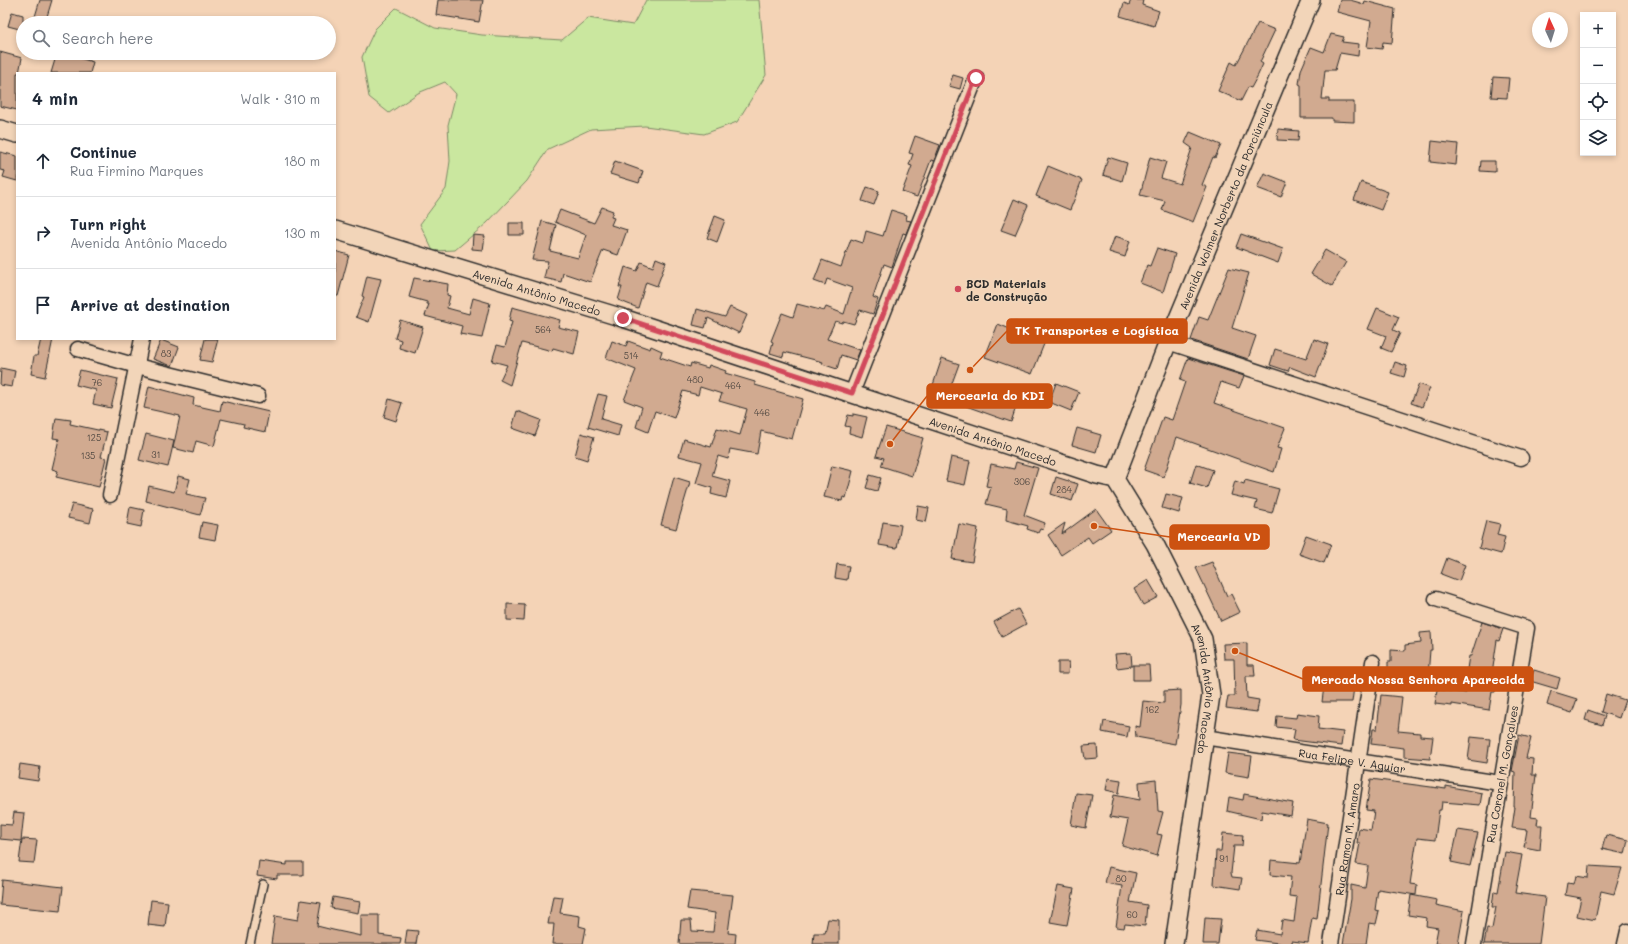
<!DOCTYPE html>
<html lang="en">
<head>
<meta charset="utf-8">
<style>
	:root { --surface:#fff; --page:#f6f6f7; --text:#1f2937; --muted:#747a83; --line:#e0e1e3 }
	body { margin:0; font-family:Mali,sans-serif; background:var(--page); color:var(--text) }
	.controls { position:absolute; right:12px; top:12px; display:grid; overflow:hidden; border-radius:0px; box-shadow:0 2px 6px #0003 }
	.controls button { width:36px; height:36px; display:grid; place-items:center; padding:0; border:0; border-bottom:1px solid var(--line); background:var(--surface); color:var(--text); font:20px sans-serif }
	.compass { position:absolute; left:1532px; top:12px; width:36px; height:36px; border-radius:50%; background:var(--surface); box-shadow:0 2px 6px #0003; rotate:356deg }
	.stop { position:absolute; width:12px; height:12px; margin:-9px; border:3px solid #d1495b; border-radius:50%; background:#fff }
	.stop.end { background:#d1495b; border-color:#fff; box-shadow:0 1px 4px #0008 }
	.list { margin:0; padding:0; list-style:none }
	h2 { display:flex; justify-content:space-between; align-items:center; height:52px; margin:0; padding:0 16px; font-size:17px }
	h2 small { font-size:13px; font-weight:400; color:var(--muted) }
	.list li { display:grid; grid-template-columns:26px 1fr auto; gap:12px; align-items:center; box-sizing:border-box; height:72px; padding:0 16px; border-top:1px solid var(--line) }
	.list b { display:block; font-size:15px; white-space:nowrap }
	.list p { margin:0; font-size:13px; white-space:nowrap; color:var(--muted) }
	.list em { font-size:13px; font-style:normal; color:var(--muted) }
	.icon { flex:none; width:22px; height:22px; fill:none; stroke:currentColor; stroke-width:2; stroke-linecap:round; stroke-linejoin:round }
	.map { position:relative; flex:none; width:1628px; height:944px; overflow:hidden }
	.search { position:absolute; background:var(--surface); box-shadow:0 2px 6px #0003; left:16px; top:16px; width:320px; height:44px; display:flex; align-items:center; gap:10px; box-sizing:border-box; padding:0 14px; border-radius:22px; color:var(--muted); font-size:15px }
	.panel { position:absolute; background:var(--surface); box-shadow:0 2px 6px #0003; left:16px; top:72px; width:320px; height:268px; border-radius:0px }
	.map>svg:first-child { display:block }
</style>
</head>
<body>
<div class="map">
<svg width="1628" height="944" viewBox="0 0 1628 944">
	<rect width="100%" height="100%" fill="#f4d3b6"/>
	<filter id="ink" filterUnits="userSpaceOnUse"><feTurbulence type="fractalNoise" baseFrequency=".025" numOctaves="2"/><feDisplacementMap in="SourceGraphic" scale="8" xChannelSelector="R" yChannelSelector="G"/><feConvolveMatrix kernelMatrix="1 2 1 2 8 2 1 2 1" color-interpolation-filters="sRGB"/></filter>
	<g filter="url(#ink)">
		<path fill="#cae79f" stroke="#7a8965" d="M646,0H759L766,75L737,122L704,134L645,126L591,129L548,149L527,181L487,223L455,250L433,251L420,224L446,189L450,161L448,125L456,94L445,82L418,93L389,113L369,97L362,57L375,29L396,8L435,28L482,35L562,40L588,18L633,25Z"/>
		<path fill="#d1aa90" stroke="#2b2b2b" d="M40,0H52L45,23H33Z
			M438,0H483L479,22L436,15Z
			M1131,0H1143L1142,5L1159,11L1154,26L1120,16L1124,3L1129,5Z
			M1340,0H1350L1364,4L1365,1L1395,9L1392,43L1383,42L1382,49L1367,47L1371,21L1337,12Z
			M12,12L23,15V30L8,26Z
			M1258,23L1275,30L1260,62L1263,64L1258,75L1251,88L1248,87L1241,101L1218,91L1231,62L1236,65Z
			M1331,34L1344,37L1342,42L1359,44L1358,56L1340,53L1335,70H1325L1322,99H1329V102H1354V122L1332,121V118H1301V85L1299,84L1301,70L1311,47L1324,52Z
			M0,52L22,58L19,73H17V110L0,106Z
			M57,53H70L69,55L93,62L90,73H51Z
			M953,75L963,78L960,89L949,86Z
			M1493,77L1509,78L1507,98L1491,97Z
			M1278,129L1299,131L1298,141L1277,140Z
			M1190,132L1221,145L1215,158L1213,157L1202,185L1207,187L1193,222L1162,210L1165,201L1140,195L1150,157L1166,162L1161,178L1180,184L1192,148L1185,143Z
			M915,136L940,145L934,161L931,160L917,197L902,192L912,166L909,165L913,154L909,153Z
			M1432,141L1458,144L1456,165L1430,162Z
			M0,152L17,156V181L3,177L5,171L0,170Z
			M1108,157L1127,163L1122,181L1103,175Z
			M615,161L643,171L639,183L610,174Z
			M1481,161H1495V172L1480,171Z
			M1048,166L1082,180L1070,210L1036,196Z
			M1264,173L1287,182L1281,197L1257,188Z
			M1361,182L1388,192L1381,210L1354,200Z
			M867,187L879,191L874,205L862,201Z
			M1014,199L1028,205L1015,235L1001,230Z
			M602,207L613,211L611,217L614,218L611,225L627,230L618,255L603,250L590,282L563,273L561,282L544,278L548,261L532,260L542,221L556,225L550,251L578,258L586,235L555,222L560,210L594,223Z
			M891,210L907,215L906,220L911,221L906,234L903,233L892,267L884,264L873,297L878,299L873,314L860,310L854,324L843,321L842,323L835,321L827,339L860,350L856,360L841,355L837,369L822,364L823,362L784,352L783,357L770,353L773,342L771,341L782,313L793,317L797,304L824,311L826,307L844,314L852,288L827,279L825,285L814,281L822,260L841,267L851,239L863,243L866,231L883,236Z
			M715,216L725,220L717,242L707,238Z
			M509,223H524V235H509Z
			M1241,234L1283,249L1278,263L1236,247Z
			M473,235L485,236L483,250L472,249Z
			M1115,236L1130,241L1125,257L1109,252Z
			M1157,248L1175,254L1163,292L1140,283L1147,265L1150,266Z
			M1325,250L1346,262L1332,286L1311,274Z
			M335,251L349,255L338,296H335Z
			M656,258L666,262L657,286L646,282L638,308L618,300L622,287H619L625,267L637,271L641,262L653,267Z
			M1229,268L1249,273L1232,328L1256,336L1248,359L1191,340L1199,317L1208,320Z
			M367,276L381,279L369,322L356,317L364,297L362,296Z
			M414,278L448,284L447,295L450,296L447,308L469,314L473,298L490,303L482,338L460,334L462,326L425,316L429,304H427V302L409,297Z
			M512,307L560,320L558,327L579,332L574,354L553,348L552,351L522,343L510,385L500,380L507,365L492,361L497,345L505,347L512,322L509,321Z
			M730,307L747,315L739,333L708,318L705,328L693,325L697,309L725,317Z
			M1377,308L1399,317L1393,330L1400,333L1391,352L1381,348L1386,336L1368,329Z
			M400,320L423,327L415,353L399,348L401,340L395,338Z
			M1013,321L1048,334L1032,374L985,357L998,324L1010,329Z
			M41,339H53L45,377L31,374L34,356H37Z
			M205,339H218L212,362L200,360Z
			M1314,339L1328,344L1316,377L1290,367L1288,371L1270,365L1275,349L1306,359Z
			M161,340L179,347L172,366L153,359Z
			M612,341L626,346L628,341L650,349L651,346L662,351L660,357L690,367L691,363L708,368L709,365L726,371L725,373L755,382V385L803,399L792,439L761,431L757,454L730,449L728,459L718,456L712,476L730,481L726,498L711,494L712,488L696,483L702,462L679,456L684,439L711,447L717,428L740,435L747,409L719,401L722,394L700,387L698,395L683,391L674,418L655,411L648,432L636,427L642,407L624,400L636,370L606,358Z
			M942,358L959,364L944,405L928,400Z
			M1188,358L1244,376L1239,388L1221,382L1214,403L1285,428L1277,448L1281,449L1274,472L1177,437L1164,477L1144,470L1163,417L1172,420L1185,382L1180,380Z
			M1395,362L1407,366L1404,377L1391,373Z
			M1,368L15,371L12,387L0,385Z
			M80,370L118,379L111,408L93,404L96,390L76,385Z
			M1056,383L1079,392L1071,411L1049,402Z
			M1419,384L1430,388L1422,407L1411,403Z
			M973,385L1005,395L1003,402L1016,407L1011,422L966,406Z
			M149,386L194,398L193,405L220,411L222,401L269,412L265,432L243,427L244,424L221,419L214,446L196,441L193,453L173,448L180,416L144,408Z
			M598,394L607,396L601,419L621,425L618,436L588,427Z
			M389,399L402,403L396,421L384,417Z
			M517,411L541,420L535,436L512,428Z
			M853,414L867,417L862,437L849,433L850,427L845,426L848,415L853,416Z
			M56,418L71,420L70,424L107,432L101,457L106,458L99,487L56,477L58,471L52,469L59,439L53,438Z
			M886,427L923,438L912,476L881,466L884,458L876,456Z
			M1077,428L1101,435L1096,452L1072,445Z
			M581,433L594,437L587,460L575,456Z
			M146,434L174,441L168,467L139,460Z
			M951,457L970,461L965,485L946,481Z
			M1016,462L1038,468L1024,515L1045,523L1043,530L1040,529L1038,533L1027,529L1028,526L1006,520L1007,509L986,504L991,487L986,486L991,464L1014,469Z
			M1196,464L1213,470L1207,488L1190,483Z
			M832,466L853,471L846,498L843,497L842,501L824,497Z
			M870,475L881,478L877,491L866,488Z
			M178,476L190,479L186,494L205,498L200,515L146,501L149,486L174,492Z
			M674,477L690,482L676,529L661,525Z
			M1056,477L1078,484L1072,501L1051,494Z
			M1245,480L1279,489L1272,513L1255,509L1257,501L1231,495L1235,481L1244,484Z
			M1166,494L1183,498L1179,513L1162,508Z
			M72,504L93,509L90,523L68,518Z
			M918,506L929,508L926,522L916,520Z
			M130,507L144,510L141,527L127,524Z
			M1096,509L1111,530L1092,543L1088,537L1061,555L1048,535L1065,523L1062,534Z
			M1486,521L1500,524L1497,535L1505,537L1501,554L1479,548Z
			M202,522L218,525L215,540L199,537Z
			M883,522L901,525L897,548L879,545Z
			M959,524L978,528L972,562L952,559Z
			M1306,535L1331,544L1324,563L1299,554Z
			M1447,558L1465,565L1459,581L1441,574Z
			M1212,562L1227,596L1231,594L1240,612L1221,621L1196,568Z
			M837,564L849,566L847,580L835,578Z
			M1148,580L1158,597L1143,605L1134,589Z
			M507,604L525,605L524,621L507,620Z
			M1018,609L1026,624L1002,637L994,622Z
			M1482,622L1503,629L1499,641L1497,640L1492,674L1498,675L1495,692H1492L1489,710L1452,704V706L1435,704L1437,689L1466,693L1470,669H1467L1469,656H1471Z
			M1431,632L1432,650H1430L1428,676L1388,675V662H1391V650L1405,651V645L1421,643L1420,633Z
			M1247,643V665H1254L1255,676H1246L1247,698L1259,700L1257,712L1226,708L1228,696H1235L1234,659H1224L1223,644Z
			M1131,653L1132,666L1117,668L1115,654Z
			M1058,662H1069L1068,674H1058Z
			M1133,665H1149L1150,680H1133Z
			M1332,670L1356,672L1352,702H1322L1324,686H1331Z
			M1534,670L1560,678L1557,689L1530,681Z
			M1181,690V705L1175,744L1136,737L1135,726L1140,727L1143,701L1164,703V691Z
			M1551,691L1577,699L1572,713L1547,705Z
			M1606,694L1625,700L1619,718L1601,712Z
			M1381,695L1402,697L1398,731L1420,733V736L1433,737L1430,759L1404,757V748L1371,744L1373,729H1377Z
			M1588,710L1605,716L1602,725L1585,720Z
			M1297,713L1319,716L1318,729L1343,732L1341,746L1293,740L1295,729L1276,727L1277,716L1296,718Z
			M1104,721L1129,726L1127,737L1102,732Z
			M1519,735L1531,738L1526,758L1533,759L1532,775H1536L1531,817L1538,818L1537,825H1542L1540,850L1524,847L1527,830L1512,828L1515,807H1514L1515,772L1512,771Z
			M1471,737L1490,739L1487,763L1468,760Z
			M1097,745L1098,758L1085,759L1083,746Z
			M1228,753L1252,756L1249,777L1225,773Z
			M20,764L40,767L38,781L18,778Z
			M1108,778L1121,780L1119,793L1106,790Z
			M1371,779L1446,789V786L1482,793L1480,805L1442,802L1441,810H1439L1435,840L1417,838L1410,884L1417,885L1416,895L1378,889L1375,910L1379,911L1376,924L1369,923L1366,944H1343L1351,899V885L1365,888L1368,866L1356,864L1360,843H1357L1359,828L1371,830L1374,811L1366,810Z
			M1156,780L1158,811L1163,812L1157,834L1162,835L1157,856L1122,846L1128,820L1110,817L1114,795L1140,800L1139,782Z
			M1076,793L1092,795L1086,828L1071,825Z
			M1244,794L1293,803L1291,816L1262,811L1261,819L1227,811L1229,797L1243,800Z
			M14,812L24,813L21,841L0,839V824L12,825Z
			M1307,819L1328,823L1317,919L1312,918L1308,943L1292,941V944H1285L1255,940L1257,930L1280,934L1282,920L1294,922L1297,897L1289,896L1291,877L1270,875L1271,860L1300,863Z
			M1458,830L1478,833L1470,866L1451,862Z
			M1223,833L1243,835L1242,846H1234L1231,873L1232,877L1242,878L1240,889L1214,885L1216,851H1221Z
			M1606,835L1628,840L1625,854L1602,849Z
			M22,839L37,840L34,863L19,862Z
			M1505,852L1522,855L1515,893L1545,897L1539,944H1484L1487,928L1492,929L1496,907H1492L1494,891L1498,892Z
			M259,861L287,865V862H303V875H277V879L257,876Z
			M1589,866L1622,868L1614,894L1601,891L1595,920L1577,916L1581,898L1565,895L1567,883L1574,884L1576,876L1588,878Z
			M1109,867L1136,873L1130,902L1147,905L1145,926L1125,924L1124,928L1116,927L1122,886L1105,883Z
			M2,880L63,887L60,911L0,905Z
			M1058,886L1074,889L1067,925L1050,922Z
			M690,891L733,895L728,933L736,934L735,944H679L681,920H691L692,931L713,932L715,913L687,909Z
			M1411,895L1437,900L1436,905L1464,911L1458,944H1435L1438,928L1426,926L1427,918L1408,915Z
			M553,896L563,897L560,913L580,916L579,926L586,928L583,944H552L554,924H548Z
			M333,897L360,902L358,913L331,908Z
			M151,900L168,902L165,927L148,925Z
			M301,900L321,903L317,926L333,930L361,936V915H379V935L401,938L400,944H271L275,916L298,920Z
			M1205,918L1221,919L1218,944H1203Z
			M828,919L839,920V944H813L814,933H825Z
			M407,930L418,931L416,944H405Z"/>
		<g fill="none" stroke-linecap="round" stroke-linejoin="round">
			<g stroke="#2b2b2b" stroke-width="10">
				<path id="service" d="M250,944L263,884"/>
			</g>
			<g stroke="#2b2b2b" stroke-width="17">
				<g id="minor">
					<path d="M1168,342L1521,458"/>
					<path d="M78,349L137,366L258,396"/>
					<path d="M852,393L976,78"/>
					<path d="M110,495L142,339"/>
					<path d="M1436,599L1527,628L1474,944"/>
					<path id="s1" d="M1204,737L1500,783"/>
					<path id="s2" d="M1331,944L1373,662"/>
					<path d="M1625,944L1628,931"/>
				</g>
			</g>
			<g stroke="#2b2b2b" stroke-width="20">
				<g id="tertiary">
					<path d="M0,129L17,134"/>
					<path id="s3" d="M335,230L623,318L1097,475L1115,479L1155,544L1203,639L1211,695L1174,944"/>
					<path id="s4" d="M1115,479L1168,342L1311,0"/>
				</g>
			</g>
			<use href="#service" stroke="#f2d5b9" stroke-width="7"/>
			<use href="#minor" stroke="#f2d5b9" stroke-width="14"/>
			<use href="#tertiary" stroke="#f2d5b9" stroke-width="17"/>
		</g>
	</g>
	<g fill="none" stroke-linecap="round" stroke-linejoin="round" filter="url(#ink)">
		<path stroke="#d1495b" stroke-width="5" d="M623,318L852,393L976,78"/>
	</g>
	<circle fill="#d1495b" stroke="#f2d5b9" stroke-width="1.5" cx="958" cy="289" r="4"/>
	<g text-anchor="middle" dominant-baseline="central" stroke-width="4" stroke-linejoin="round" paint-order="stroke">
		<g font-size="9" fill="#544b44">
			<text x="543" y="329">564</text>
			<text x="166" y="353">83</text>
			<text x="631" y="355">514</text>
			<text x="695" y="379">480</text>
			<text x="97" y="382">76</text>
			<text x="733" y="385">464</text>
			<text x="762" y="412">446</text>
			<text x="94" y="437">125</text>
			<text x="156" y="454">31</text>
			<text x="88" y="455">135</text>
			<text x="1022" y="481">306</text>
			<text x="1064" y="489">284</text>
			<text x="1152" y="709">162</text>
			<text x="1224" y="858">91</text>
			<text x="1121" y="878">80</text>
			<text x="1132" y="914">60</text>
		</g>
		<g font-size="11" fill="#2b2b2b" stroke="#f2d5b9">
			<text stroke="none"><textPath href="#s4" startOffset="295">Avenida Wolmer Norberto da Porciúncula</textPath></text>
			<text stroke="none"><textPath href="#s3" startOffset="211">Avenida Antônio Macedo</textPath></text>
			<text stroke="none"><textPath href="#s3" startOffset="691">Avenida Antônio Macedo</textPath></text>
			<text stroke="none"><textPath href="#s3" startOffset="1051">Avenida Antônio Macedo</textPath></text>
			<text stroke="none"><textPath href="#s1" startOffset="150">Rua Felipe V. Aguiar</textPath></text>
			<text transform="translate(1502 774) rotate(-80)">Rua Coronel M. Gonçalves</text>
			<text stroke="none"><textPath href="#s2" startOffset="106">Rua Ramon M. Amaro</textPath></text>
		</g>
		<g font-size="11" font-weight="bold" fill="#2b2b2b" stroke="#f2d5b9" text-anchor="start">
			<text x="966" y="283">BCD Materiais<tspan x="966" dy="13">de Construção</tspan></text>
		</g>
	</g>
	<path fill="none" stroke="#cc5211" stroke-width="1.5" d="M970 370L1007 331M890 444L927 396M1094 526L1170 537M1235 651L1303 679"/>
	<g fill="#cc5211" stroke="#f2d5b9" stroke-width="1.5">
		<circle cx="970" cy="370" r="4"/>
		<circle cx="890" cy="444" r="4"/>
		<circle cx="1094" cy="526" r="4"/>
		<circle cx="1235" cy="651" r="4"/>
	</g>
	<g fill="#cc5211" stroke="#cc5211" stroke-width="1.5">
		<rect x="1007" y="319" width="180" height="24" rx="4"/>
		<rect x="927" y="384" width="125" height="24" rx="4"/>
		<rect x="1170" y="525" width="99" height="24" rx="4"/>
		<rect x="1303" y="667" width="230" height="24" rx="4"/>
	</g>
	<g font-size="12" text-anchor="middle" font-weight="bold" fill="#fff">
		<text x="1097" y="335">TK Transportes e Logística</text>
		<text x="990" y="400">Mercearia do KDI</text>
		<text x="1219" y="541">Mercearia VD</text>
		<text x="1418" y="684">Mercado Nossa Senhora Aparecida</text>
	</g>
</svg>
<div class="controls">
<button>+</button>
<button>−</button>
<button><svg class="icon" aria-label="locate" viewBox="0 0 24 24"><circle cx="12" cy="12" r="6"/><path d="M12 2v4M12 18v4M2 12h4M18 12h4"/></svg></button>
<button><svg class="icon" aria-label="layers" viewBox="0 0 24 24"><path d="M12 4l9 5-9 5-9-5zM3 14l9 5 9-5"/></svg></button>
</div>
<svg class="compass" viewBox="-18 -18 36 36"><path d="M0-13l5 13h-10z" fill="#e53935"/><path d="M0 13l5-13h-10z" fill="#747a83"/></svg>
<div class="stop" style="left:976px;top:78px"></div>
<div class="stop end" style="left:623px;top:318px"></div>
<div class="search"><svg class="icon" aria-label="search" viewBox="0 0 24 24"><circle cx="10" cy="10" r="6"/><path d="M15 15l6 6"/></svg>Search here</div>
<section class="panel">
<h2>4 min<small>Walk · 310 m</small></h2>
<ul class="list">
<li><svg class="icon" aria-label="ahead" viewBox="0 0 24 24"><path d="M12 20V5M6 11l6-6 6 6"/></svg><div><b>Continue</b><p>Rua Firmino Marques</p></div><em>180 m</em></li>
<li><svg class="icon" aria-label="right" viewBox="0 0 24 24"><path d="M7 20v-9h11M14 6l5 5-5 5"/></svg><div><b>Turn right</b><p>Avenida Antônio Macedo</p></div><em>130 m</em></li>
<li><svg class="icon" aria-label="arrive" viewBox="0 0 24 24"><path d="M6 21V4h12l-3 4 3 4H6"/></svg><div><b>Arrive at destination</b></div></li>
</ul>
</section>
</div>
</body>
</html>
